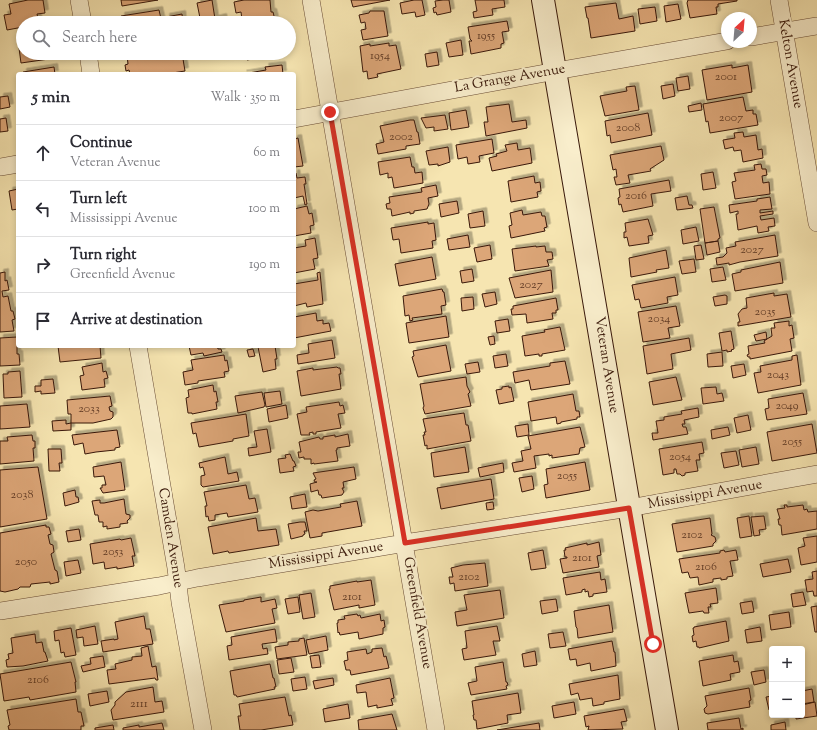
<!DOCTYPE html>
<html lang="en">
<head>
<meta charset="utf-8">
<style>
	:root { --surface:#fff; --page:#f7f7f7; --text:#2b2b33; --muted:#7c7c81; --line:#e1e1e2 }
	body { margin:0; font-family:"Sorts Mill Goudy",serif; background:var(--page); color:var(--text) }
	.controls { position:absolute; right:12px; bottom:12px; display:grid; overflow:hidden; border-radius:4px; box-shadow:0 2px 6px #0003 }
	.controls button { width:36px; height:36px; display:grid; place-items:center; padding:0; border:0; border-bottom:1px solid var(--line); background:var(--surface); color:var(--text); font:20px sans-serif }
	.compass { position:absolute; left:721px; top:12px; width:36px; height:36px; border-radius:50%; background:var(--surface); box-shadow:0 2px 6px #0003; rotate:26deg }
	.stop { position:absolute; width:12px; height:12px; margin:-9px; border:3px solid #d93025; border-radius:50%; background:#fff }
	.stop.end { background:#d93025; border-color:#fff; box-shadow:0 1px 4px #0008 }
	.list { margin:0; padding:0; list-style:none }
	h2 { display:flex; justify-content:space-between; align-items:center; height:52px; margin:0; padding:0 16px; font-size:17px }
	h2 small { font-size:13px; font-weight:400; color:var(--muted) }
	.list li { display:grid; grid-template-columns:26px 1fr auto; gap:12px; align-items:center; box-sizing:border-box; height:56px; padding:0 16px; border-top:1px solid var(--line) }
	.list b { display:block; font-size:15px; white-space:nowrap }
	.list p { margin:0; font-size:13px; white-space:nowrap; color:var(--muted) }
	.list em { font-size:13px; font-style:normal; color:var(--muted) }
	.icon { flex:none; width:22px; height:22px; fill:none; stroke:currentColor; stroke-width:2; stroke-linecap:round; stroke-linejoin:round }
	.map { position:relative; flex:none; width:817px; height:730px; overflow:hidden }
	.search { position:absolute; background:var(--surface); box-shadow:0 2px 6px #0003; left:16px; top:16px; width:280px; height:44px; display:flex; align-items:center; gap:10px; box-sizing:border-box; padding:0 14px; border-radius:22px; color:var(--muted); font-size:15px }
	.panel { position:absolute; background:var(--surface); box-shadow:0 2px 6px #0003; left:16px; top:72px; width:280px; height:276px; border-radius:4px }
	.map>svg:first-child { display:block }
</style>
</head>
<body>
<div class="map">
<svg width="817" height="730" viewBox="0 0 817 730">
	<defs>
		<filter id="shadow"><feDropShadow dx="3.5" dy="-3.5" stdDeviation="0" flood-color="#0004"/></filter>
	</defs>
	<rect width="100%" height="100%" fill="#f6e5b1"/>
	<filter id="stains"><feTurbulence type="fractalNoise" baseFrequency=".005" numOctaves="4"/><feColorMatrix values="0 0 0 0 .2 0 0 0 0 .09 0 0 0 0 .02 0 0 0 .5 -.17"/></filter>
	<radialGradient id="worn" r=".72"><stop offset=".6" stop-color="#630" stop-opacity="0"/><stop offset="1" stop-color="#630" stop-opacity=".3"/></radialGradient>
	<path fill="#dca678" stroke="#39180a" filter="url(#shadow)" d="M28,0H43L45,13L37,14L39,23H23V27L7,30L4,15L11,14L9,4Z
		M121,0H158L122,6Z
		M212,0L215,19L223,17L224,23H201L197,3Z
		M244,0H270L271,12H273L275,20L251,23L250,18L242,20L241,12L236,13L234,2Z
		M351,0H390L353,7Z
		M414,0H422L425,15L416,17L415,12L402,14L400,3Z
		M443,0H449L451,12L437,15L436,12L434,13L433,8L436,7L435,1Z
		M475,0H504L505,7L492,9L493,15L474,18L473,12L477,11Z
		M688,0H737V1L718,4V7H716L717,14L690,18L687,3Z
		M616,3L619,19L633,16L635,31L591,38L588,18H587L585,7Z
		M678,4L681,19L666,22L664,6Z
		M655,7L657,21L640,24L638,9Z
		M159,10L162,23H122L121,16Z
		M370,11H384L388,36L363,40L361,30L366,29L365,22L361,23L359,15L369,13Z
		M182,14L183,23H167L166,17Z
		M507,21L509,31L502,32L504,43L501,44V48L471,54L469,41H472L470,39L468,27Z
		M461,40L463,55L449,57L446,43Z
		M389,43V46L396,45L401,69L377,74L378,77L368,79L367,71L363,72L360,46L370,44V46Z
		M23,47V53H48L49,59L21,63L19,48Z
		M437,52L439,65L427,67L425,54Z
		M142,53H157V56L182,53L185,71L166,74H130L129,70L126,71L125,65L128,64L127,55Z
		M246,53H280V54L247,60Z
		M282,65L283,74H243L266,70L265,67Z
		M732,65V68L748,65L752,92L707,100L702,70Z
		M54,67L55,74H23V72Z
		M688,76L690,89L678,91L676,78Z
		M673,84L675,96L663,99L661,86Z
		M635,86L639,110L605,116L600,96L627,91L626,87Z
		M8,96L10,107L0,109V97Z
		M743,97L746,111L753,110V114H756L758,125L710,133L708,121L706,122L703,104Z
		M701,103L702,110L689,112L688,106Z
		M509,104L512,122L526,120L527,128L486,136L484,122H488L486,107Z
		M466,110L469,127L451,130L449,113Z
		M648,113L652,135L611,143L610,135L607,136L605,121Z
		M445,115L448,129L434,131V127L426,128L421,118Z
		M6,118L8,131L0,132V119Z
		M410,120H414L417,132H418L420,144L406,146V149L378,154L376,144L384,142L380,126Z
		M743,132L744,137L756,135L758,150L762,149L763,158L743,162L741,150L734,151L733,147L725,149L723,140L735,138L734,133Z
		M298,138L303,166L294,167V139Z
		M492,139L494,153L479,156L480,162L468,164L467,157L458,159L456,145Z
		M517,143L518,150L530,148L532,163L492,171L489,158L497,156L496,154L507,151L505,145Z
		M661,146L664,160L650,169L651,171L628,175L630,183L616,185L614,177H617L616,169L613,170L610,155Z
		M448,147L450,162L438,166V164L429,165L426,151Z
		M410,157L412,167H414L415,173L422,172L423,183L394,188L392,177L388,178V173L380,175L378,162Z
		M761,164L762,169H766L767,175L762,176L763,183L769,182L770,194L735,199L732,182L736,181L734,173L755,170L754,165Z
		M713,172L716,188L703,190L701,174Z
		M296,173L297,178L305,177L306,184H304L307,204L305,205L303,196L294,198V174Z
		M534,176L535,183L540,182L541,191L537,192L538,197L511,202L508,181Z
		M669,180L671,191L651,194L653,206L623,212L621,204L619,205L618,198L620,197L619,189Z
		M436,185L438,196L428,198L429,204L427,209L414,211V213L410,214V212L392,216L391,209H387L386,204L390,203L389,197L422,192L421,188Z
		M18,189V209L12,210L9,191Z
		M687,196L689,205H692L693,208L677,210L675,198Z
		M770,197L772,209L760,210V213L773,211V214L760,216L761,220L774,218L775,226L768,227L769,231L758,233L757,226L738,230L736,214H738V211L730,213L729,205L757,201V199Z
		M457,201L459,213L441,217L439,204Z
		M307,206L309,214L312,213L314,225L310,226L311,233L294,236V209Z
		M714,207L720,238L718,239V241L705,243L700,209Z
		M522,210L523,215L541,212L542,216H545L547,227L544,228L545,231L511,238L509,226L512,225L510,213Z
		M483,211L485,226L470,228L468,214Z
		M648,219L653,235L648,236L649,243L629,246L627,237L624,238V232H626L625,223Z
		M428,222V224L434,223L436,240L432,241L433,248L401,253L399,239L393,240L391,228Z
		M696,227L699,241L683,244L681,230Z
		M468,235L470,247L449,250L447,239Z
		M775,235L778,256L740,262L729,265V263L717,265L716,258L723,257L727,253L726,248L736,246L735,242Z
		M315,238L318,258L313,259L315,269L294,273V248L306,246L305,240Z
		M718,241L720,252L707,255L705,243Z
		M490,245L492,259L477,262L474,248Z
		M701,245L704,259L696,260L694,246Z
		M536,246V247L545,246L546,252H552L553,259L547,260L549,266L515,271L512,249Z
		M666,250L669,268L656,270L657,272L631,277L629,258Z
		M432,257L436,279L399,286L395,264Z
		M694,259L696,272L682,274L679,261Z
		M780,262L783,283L735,291L732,274L741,272V270Z
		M723,267L726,280L712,282L710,269Z
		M472,269L474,281L462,283L460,271Z
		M551,270L553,292L515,298L509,278Z
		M5,272V281L7,280L9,290L2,291L3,297L8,296L11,311H13L15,319L12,320L14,331L0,332V273Z
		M320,272L323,304L307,307L306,303L294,306V284L318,280L317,273Z
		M675,277L678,295L667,297L668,303L641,308L639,299L635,300L632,285Z
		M442,289L443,292H444L446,305L441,306L442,314L412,318L413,320L410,321L409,315L405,316L403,296Z
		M495,292L497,304L485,307L482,294Z
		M774,293V296L787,294L791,317L738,326V322H740L738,314L742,309L747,308L746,298Z
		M725,295L727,296V304L715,306L713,297Z
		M473,297L474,309L462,311L461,298Z
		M556,298L558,310H556V313H552L553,319L527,323L526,314L512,315L511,309H513V306Z
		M676,306L680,326L668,328L670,338L643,342L638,312Z
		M316,313L317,321L323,320V324L329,323L331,331L294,338V317Z
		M446,316L449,337L409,343L406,323Z
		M508,319L510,331L497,333L495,321Z
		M789,321V326L792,325L794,338L790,339L792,351L750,359V357H748L747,355L749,354L748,346L765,343L764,341L767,339L772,336L771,328H775L774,323Z
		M560,327L565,350L542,354V356H539V354L525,356L522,336L545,332L544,330Z
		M731,331L734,349L731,350L732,351L727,352V350L722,351L719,333Z
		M766,332L767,339L756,341L754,335Z
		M494,336L495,344L490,345L488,337Z
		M17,337V354H19L20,365L0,366V338Z
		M689,338L691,350L671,354L673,369L647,374L643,346Z
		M332,340L335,358L298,364L297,355L309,353L308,344Z
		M446,345L451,371L418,377L412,357L414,356L413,351Z
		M58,346H100L101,358L60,362Z
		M189,346H217L218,349H221L222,352L204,356L203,353L191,355Z
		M275,346L277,359H275L276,369L263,372L258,347Z
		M253,349L255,356L249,357L247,350Z
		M722,352L723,366L708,367L707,354Z
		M506,354L508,366L495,368L493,356Z
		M224,355L225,361L227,360L229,371L224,372L225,377L198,381V383L185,385L183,372L193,370L191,360Z
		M797,355L801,385L758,393L754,373L761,372L760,366L792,360V356Z
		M565,361L570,384L531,390L529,380L515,383L513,372L550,366V363Z
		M478,362L480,372L467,374L465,364Z
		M102,363L103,372L106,371L108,378L104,379L105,387L82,390L80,376L84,375L82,367Z
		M744,364L746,375L733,378L731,366Z
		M337,367L338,368H340L341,374H339L341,389L301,396L297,371L313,368V370Z
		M20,371L22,397L4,398L3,374H8V372Z
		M466,377L467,386L470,392L468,394L471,406L425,414L423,408L424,406L420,384Z
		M676,377L682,400L653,405L649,382Z
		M53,379L55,393L41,394V391L35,392V386H41V380Z
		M213,385L214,392L216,391L218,402H216L217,409L192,414V413H188L186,398L189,397L188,390Z
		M509,386V388L511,387L514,401L499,404L496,390L502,389V387Z
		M716,387L717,394L722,393L724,401L703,404L701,388Z
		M280,391L282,404L266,407L264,393Z
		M262,392L265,405L264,407L238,413L235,396Z
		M803,393L807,414L767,420L765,409L769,408L768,399Z
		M573,394L576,411H579L580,417H577V419L561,422V423L557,424L556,417L531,421L528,402Z
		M110,396L112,406L109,407L110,411L113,412V417L111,419L93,423H71V414H68L67,400Z
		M339,402L340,406L343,405L345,413L338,414L341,428L316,432V434H313V432L309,433L310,435H301L297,414L307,412L306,407Z
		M27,404L30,427L0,429V406Z
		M286,405L288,418L269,422L267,409Z
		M698,408L699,417L684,420L685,424H682L683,427H686L688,434L653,440L652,433H658L656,421L664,420V417L682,414L681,411Z
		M464,413L466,425H468L471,441L427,449V445L425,446L423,435H425L424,432H426L423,419Z
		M246,414L249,436L233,439V441L199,447L196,433L193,434L191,423Z
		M748,415L751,430L737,433L734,418Z
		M66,420V424L71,423V430L53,431L52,421Z
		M528,424L529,435L517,437L515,426Z
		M812,424L817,453L772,461L767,432Z
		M580,427L585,447L580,448L579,454L552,458V455L549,456V454L534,456L536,468L514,472L512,463L523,461L521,451L531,449L528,436Z
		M728,427L730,435L712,439L711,430Z
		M267,429L271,452L249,456L248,448L257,447L254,431Z
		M117,430L120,447L115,448V450L96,452L85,454L83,443L74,445L72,435Z
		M348,434L350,446L337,448V450H336L338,461L314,464V463L311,464V459H304V457L299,458L298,452H301L299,442L319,437L320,439H323V437L335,435V437Z
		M32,435L33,441H35V448H33L34,461L0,464V441H8L7,437Z
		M702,442L704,453L699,454L700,460H696L698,471L685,473V475L682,476L680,474H677L676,469H674V473L663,475L659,449Z
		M465,447L469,472L434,477L431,453Z
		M756,447L759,464L742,467L739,450Z
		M48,449H61L62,463H59L60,471H49Z
		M736,451L739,465L724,468L721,453Z
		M290,454L293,461H294L296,466L293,467L294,471L280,473L278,459L286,458L285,455Z
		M225,457L228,474L237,472L239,481L203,487L201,485V476L205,475L203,467L200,468L199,463Z
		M121,462L125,490L103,493L100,488H102V485H106L104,476L94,477L93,467Z
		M585,462L590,490L546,498L544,485L548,484L546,469Z
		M503,463L504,472L480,477L478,468Z
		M38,467L47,519L0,527V470Z
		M354,467L356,479L343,482L344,488H342L344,492L342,495L322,498L321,495H319L318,490L311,492L310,484L317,482H315L314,480L316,479L313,473Z
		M532,476L534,489L522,492L519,478Z
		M491,479L494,499L441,509L437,488Z
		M246,485L249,499L255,498L258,512L228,517L227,513L215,515V520L209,521L208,516L206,517L205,506H207L204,492Z
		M75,490L76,497H78L79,502L65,506L63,493Z
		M305,494L307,507L292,509L290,497Z
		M124,499L126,514L130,515V518L127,521L128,523L120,524V527L107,529V526L103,527V522H99L98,515H95L92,501L100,500V503H104Z
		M357,501L362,526L322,533V536L310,538L305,512L313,510L318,511L341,507L340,504Z
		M493,502L494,509L487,510L486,503Z
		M784,505H787V507L803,505L804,510L807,509L808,512L817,511V529L782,535L781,525H779L778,519H780L777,509L785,508Z
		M749,516L752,536L740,538L737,518Z
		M764,516L766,529L759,530L760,535L754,536L751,517Z
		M256,518L258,531L276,529L279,545L229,553L228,551L213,554L208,527Z
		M710,518L712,534L711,535L715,537L716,541L713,544V546L677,552L672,524Z
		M300,522H305L307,531H304L305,534L303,535V536L291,539L288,524Z
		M46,525V527H49L51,534L48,535L50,544L53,545L54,552L51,554L55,570L57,571L59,582L50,584V582L31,584L30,587H20L18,589L5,592L0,591V533Z
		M79,529L81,540L68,542L66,531Z
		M817,536V562L801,565L798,548L805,546L803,538Z
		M131,538L135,556H132L134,566L117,569V567L105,569L104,562L93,564L90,544L120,539L121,540Z
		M599,542L601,555L597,556L599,567L563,573L560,559L567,558V557H565L564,550H566L565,548L587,543V545Z
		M543,550L546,568L531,570L528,553Z
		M724,550L725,552L736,550L738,560L730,561L733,576L727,577V579L721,580V578L713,579V582L699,585L698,577L690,578L688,572L682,573L679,559L720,553V551Z
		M788,559L791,572L763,577L760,564Z
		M78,560L81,573L66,576L64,562Z
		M485,563L488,586L455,591L454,583L450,584L449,577H453L451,568L463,565Z
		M817,571V596H814L813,591L807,592L805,580L813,579L812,572Z
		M600,572L601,580L605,579L607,592L593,594V596L589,597L588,591L585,592V589L582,590V592L566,595L563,578Z
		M371,580L375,605L359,608V605L334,610L329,589H330V586L357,581V582Z
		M716,588L718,603L710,604L711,607H708L709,613H704L703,611L689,613L685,593Z
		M500,590L504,618L457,626L455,612L467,610L464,595Z
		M803,592L806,605L793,607L791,594Z
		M311,593L315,617L303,619L299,595Z
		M261,597V602L275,599L277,608L272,609L275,623L226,632L219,605L244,601V600Z
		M298,597L300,612L288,614L285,599Z
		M556,599L558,611L542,614L540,601Z
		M752,601L754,612L742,614L740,603Z
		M609,605L613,632L578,638L577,628L576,627L574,611Z
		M817,606V632H815L811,607Z
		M789,612L791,627L771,630L769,615Z
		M357,614L358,616L360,615L361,618L380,614L381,621L384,620L385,627L383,628V634L359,639L358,632L340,635L339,632L338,633L337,623H338V620L345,619L344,616Z
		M144,616L146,629H150L153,644L103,652L101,641L114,639V640L118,639L115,622Z
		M726,621L729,641L699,648V647H697L696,641L693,642L692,636L694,635L693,628H694V627Z
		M95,626L98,644L84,646L83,637L77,638L76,630Z
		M497,626L500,641H493L496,655L464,660L462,649L467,648L465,631Z
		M760,627L762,641L747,643L745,630Z
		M71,628L76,655L65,657L64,652L61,653L59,640L55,641L54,631Z
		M275,629L277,642L262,644L263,649L267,648L268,654L229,660L227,646L232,645L231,637Z
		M563,632L566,646L550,648L548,634Z
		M35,634L36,643L42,642L44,652H45L48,661L23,666L7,667L6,660L9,659L8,654L13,653L11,638Z
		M326,636L328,650L309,654L306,640Z
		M304,638L307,655L277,659L275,647L288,645V642L299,641V639Z
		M612,641L614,652H615L616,666L591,671L590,663L577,666L576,659L570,660L568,649Z
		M148,646L152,667L156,666L158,680H156L155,678L109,684L107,670L116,669L115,664L132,660V657L142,656L141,648Z
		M382,648L384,657L386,656L389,668L351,675L350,670H346L344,661L348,660L347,652L366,649L367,654L372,652V649Z
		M535,651L537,665L524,667L522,654Z
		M319,655L321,667L312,668L310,656Z
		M733,655L734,662L738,661L740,672L730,674L731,680L703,686L699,661Z
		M103,656L105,667L83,672L81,666L91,664L90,658Z
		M291,658L294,672L279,674L277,660Z
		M71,662L76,682H75L76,692L30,700L29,697L4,701L0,674Z
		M503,662L506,682H507L508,685L506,686L507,689L471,695L468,683L477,681L475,667Z
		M270,664L273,678H274L276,687H274L275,689L237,697L236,695H234L230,671Z
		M764,670L766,682L754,685L751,672Z
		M618,675L620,699L604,702V704L593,706L592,698L580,700L578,693L571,695L569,684Z
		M305,677L307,689L293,691L291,679Z
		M333,678L334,685L315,689L313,681Z
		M390,678L394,698L391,699L393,705L377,708V705L368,707L366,692L357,693L356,685Z
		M153,687L155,702L162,701L164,712L113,720L111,710L115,705V702L126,692Z
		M749,688L751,700L749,701L750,707L708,714L705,713L704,709L707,706L705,696Z
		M812,689L814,702L802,704V691Z
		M107,691L109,702L90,706L88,694Z
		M518,693L521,713L507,715L508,723L477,729L476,720H474L473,715H474L472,701Z
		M772,696V710H769L766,697Z
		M285,697L289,716L291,715L293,725L261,730H240L238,716H241L239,704Z
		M76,699L78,712H81L84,726H81V730H9L8,726L10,725L7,710Z
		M574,702L576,714L554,718L552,706Z
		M815,702L817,716L796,719V715H802V705Z
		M348,704L350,718L325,722L323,709Z
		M624,709L627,721L621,722L623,729L588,730L589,726L586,727L584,716Z
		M392,714L397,730H359L358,720Z
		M739,718L741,729L743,728V730H708L707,723Z
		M785,722L786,730H771V725Z
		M162,723L164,730H123V728L139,725V727Z
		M539,723L540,730H497Z
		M113,725L114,730H95V728Z"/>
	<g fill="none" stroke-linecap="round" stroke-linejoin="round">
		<g stroke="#684b34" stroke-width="18">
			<path id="street" d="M79,0L83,23
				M311,0L436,730
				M779,0L817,223
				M751,37L817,26
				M88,53L91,74
				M294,119L556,71L727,41
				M0,167L18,164
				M138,346L176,568L180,602L203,730
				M0,611L159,586L197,578L405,543L629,508L817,474"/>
		</g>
		<g stroke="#39180a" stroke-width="24">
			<path id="secondary" d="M543,0L667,730"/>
		</g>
		<use href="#street" stroke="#f9eecc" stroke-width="17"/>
		<use href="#secondary" stroke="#f9eecc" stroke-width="22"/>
	</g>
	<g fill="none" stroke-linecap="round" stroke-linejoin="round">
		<path stroke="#d93025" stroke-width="5" d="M330,112L405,543L629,508L653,644"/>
	</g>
	<g text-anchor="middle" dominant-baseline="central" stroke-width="4" stroke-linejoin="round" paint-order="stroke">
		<g font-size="12" fill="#623c26">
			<text x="486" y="36">1955</text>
			<text x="380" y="56">1954</text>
			<text x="726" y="77">2001</text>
			<text x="731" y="118">2007</text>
			<text x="628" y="128">2008</text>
			<text x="401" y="137">2002</text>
			<text x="636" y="196">2016</text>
			<text x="752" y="250">2027</text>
			<text x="531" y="285">2027</text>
			<text x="765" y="312">2035</text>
			<text x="659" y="319">2034</text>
			<text x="778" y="375">2043</text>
			<text x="787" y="406">2049</text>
			<text x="89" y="409">2033</text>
			<text x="792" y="442">2055</text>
			<text x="680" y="457">2054</text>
			<text x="567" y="476">2055</text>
			<text x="22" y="495">2038</text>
			<text x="692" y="535">2102</text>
			<text x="113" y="552">2053</text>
			<text x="582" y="558">2101</text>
			<text x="26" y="562">2050</text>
			<text x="706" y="567">2106</text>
			<text x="469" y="577">2102</text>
			<text x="352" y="597">2101</text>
			<text x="38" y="680">2106</text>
			<text x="139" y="704">2111</text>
		</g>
		<g font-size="14" fill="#39180a" stroke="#f9eecc">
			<text transform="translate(790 64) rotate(80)">Kelton Avenue</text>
			<text transform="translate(510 79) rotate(-10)">La Grange Avenue</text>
			<text transform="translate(606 365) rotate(81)">Veteran Avenue</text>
			<text transform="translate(705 495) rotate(-10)">Mississippi Avenue</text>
			<text transform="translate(170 538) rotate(81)">Camden Avenue</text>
			<text transform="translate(326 556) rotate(-9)">Mississippi Avenue</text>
			<text transform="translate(417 613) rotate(80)">Greenfield Avenue</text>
		</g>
	</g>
	<rect width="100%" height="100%" filter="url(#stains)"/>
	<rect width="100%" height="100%" fill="url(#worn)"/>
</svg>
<div class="controls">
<button>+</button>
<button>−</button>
</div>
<svg class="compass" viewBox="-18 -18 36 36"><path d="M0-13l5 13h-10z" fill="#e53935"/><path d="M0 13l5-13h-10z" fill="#7c7c81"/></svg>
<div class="stop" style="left:653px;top:644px"></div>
<div class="stop end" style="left:330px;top:112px"></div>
<div class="search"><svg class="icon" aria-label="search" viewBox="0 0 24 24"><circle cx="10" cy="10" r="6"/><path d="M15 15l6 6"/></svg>Search here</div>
<section class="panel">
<h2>5 min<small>Walk · 350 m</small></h2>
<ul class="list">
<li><svg class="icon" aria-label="ahead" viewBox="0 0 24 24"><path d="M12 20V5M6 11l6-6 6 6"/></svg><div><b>Continue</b><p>Veteran Avenue</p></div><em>60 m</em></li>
<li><svg class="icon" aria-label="left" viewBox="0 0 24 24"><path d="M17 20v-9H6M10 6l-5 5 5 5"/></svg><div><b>Turn left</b><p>Mississippi Avenue</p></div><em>100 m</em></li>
<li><svg class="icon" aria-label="right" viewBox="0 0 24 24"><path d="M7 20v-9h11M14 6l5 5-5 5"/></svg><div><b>Turn right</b><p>Greenfield Avenue</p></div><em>190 m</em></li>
<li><svg class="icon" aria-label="arrive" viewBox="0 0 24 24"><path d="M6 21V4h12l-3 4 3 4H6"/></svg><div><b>Arrive at destination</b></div></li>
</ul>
</section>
</div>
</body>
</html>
